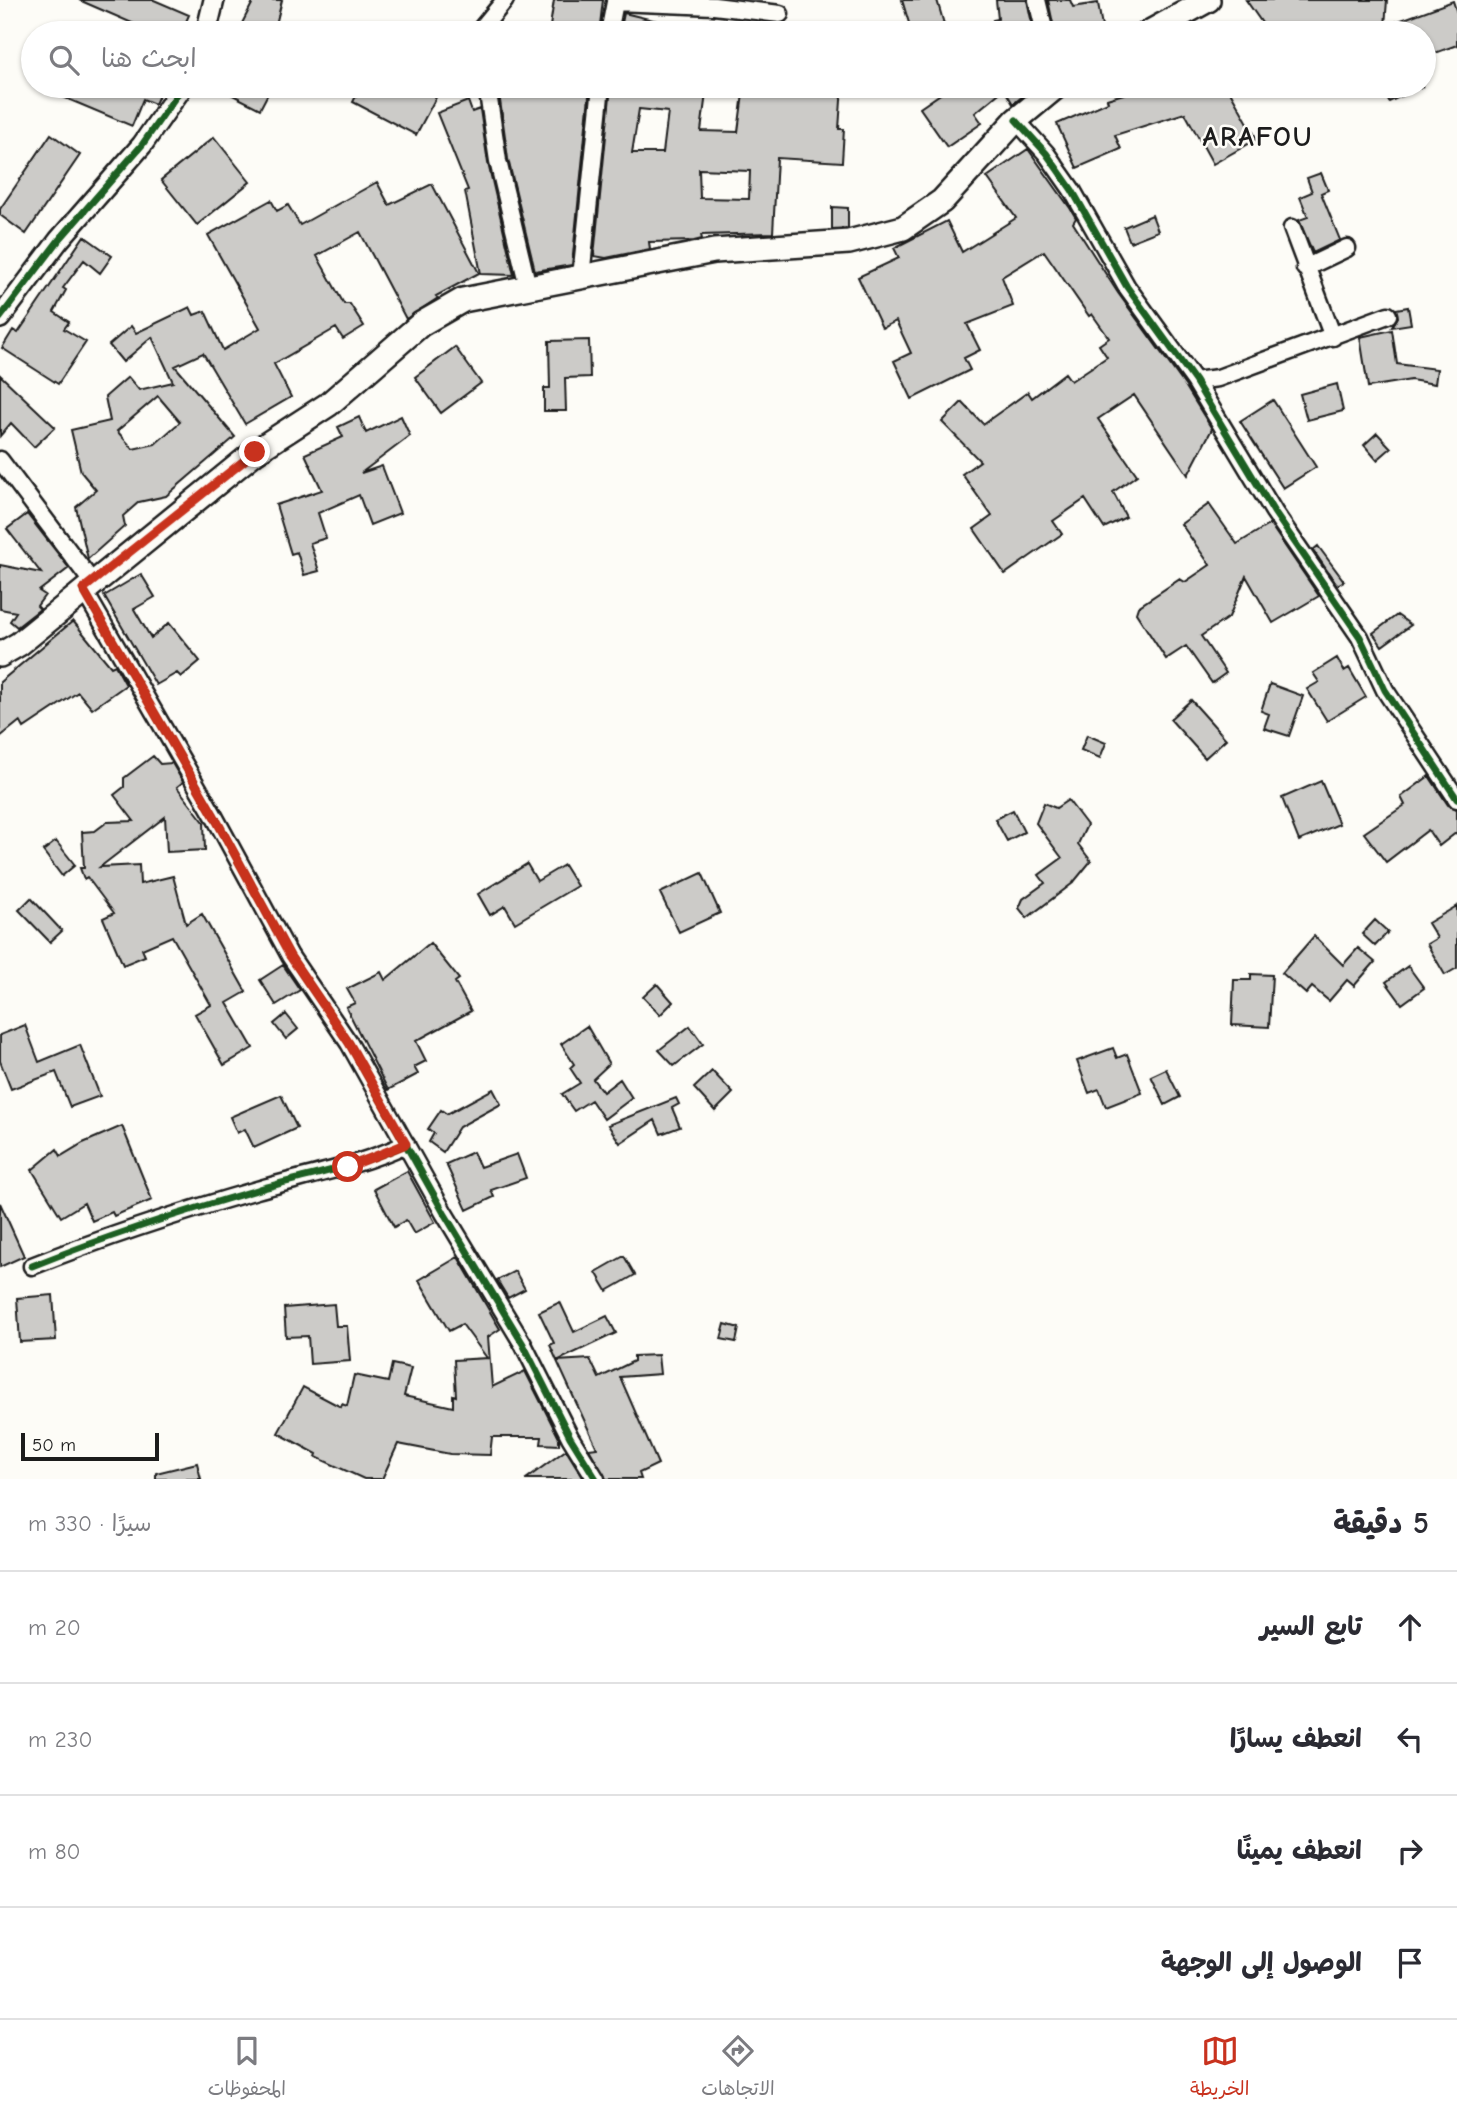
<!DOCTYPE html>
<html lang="ar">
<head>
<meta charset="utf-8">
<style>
	:root { --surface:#fff; --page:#f7f7f7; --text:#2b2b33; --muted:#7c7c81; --line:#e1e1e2; --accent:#c8321e }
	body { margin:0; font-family:"Comic Neue","Playpen Sans Arabic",sans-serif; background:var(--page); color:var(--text); direction:rtl }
	.scale { position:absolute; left:21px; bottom:18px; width:138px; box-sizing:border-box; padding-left:7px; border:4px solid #1c1c1c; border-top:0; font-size:19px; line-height:24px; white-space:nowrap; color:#1c1c1c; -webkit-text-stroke:5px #fdfcf7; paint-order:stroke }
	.stop { position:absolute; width:21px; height:21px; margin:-16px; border:5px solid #c8321e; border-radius:50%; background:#fff }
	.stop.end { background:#c8321e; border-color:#fff; box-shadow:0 2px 7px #0008 }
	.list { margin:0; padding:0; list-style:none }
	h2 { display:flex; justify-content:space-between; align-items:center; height:91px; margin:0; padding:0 28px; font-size:30px }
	h2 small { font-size:23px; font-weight:400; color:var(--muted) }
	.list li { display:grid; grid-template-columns:46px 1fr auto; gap:21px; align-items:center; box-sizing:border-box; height:112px; padding:0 28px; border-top:2px solid var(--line) }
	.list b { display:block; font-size:26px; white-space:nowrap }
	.list em { font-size:23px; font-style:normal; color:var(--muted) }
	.icon { flex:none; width:38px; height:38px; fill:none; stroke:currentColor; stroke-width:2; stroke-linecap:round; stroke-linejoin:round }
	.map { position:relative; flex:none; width:1457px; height:1479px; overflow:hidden; direction:ltr }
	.search { position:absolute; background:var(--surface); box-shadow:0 2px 5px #0004; left:21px; right:21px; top:21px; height:77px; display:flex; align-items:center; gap:18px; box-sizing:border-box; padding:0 24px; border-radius:38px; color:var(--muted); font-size:26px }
	.sheet { height:539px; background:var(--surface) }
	nav { display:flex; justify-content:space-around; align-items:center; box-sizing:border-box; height:98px; border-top:2px solid var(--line); background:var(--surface); font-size:19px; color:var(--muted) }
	nav a { display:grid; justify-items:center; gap:4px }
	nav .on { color:var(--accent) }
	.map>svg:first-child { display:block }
</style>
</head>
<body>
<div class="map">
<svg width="1457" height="1479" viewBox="0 0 1457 1479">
	<rect width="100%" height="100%" fill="#fdfcf7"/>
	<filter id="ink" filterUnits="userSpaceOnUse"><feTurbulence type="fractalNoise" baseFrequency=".0143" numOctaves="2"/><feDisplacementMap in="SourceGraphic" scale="14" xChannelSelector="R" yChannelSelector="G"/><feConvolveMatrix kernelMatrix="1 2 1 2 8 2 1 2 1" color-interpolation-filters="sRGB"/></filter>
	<g filter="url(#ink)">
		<path fill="#cccbc8" stroke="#1c1c1c" stroke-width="2" fill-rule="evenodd" d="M79,0H154L189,15L181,33H136L139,26Z
			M254,0H282L274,33H237Z
			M554,0H603L599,33H549Z
			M902,0H937L944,24L912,33Z
			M996,0H1027L1034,33H997L993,20L998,19Z
			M1048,0H1070L1073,7L1098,3L1103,33H1055Z
			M1246,0H1387L1385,26L1453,1L1457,13V45L1424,57V33H1269Z
			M624,13L686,28L685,33H620Z
			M37,86H163L155,104L143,99L132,126Z
			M215,86H272L260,109Z
			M361,86H442L416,135L353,102Z
			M498,86H590L572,265L535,271L508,159Z
			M611,86H707L701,131L738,132L744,86H842L839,129H844L842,162L777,158L773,233L701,235L702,239L694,241L649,242L650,249L606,258L594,256ZM639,109L668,112L663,153H632ZM699,169L750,171L749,199L700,198Z
			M952,86H1020L1023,96L1013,104L1004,89L975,113L982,123L947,147L920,108Z
			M1139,86H1227L1257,139L1213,164L1185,113L1115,135L1121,149L1077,168L1057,124L1108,102L1107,99L1140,89Z
			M1381,86H1423L1389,102Z
			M468,101L472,112L480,109L488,163L514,275L481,274L465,191L468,190L437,113Z
			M51,134L80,155L26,234L0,215V209Z
			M214,137L250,182L197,225L161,180Z
			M1028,149L1070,208L1076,218L1073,223L1118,293L1186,387L1212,429L1188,475L1134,395L1098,419L1137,475L1113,492L1126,517L1104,528L1085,499L1053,521L1062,534L1005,574L974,529L992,516L962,474L980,461L942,422L962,402L983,424L1028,392L1032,398L1065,373L1071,381L1107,357L1099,345L1109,338L1092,314L1089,316L1044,251L1002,277L1013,306L967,324L980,350L964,358L970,370L912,399L894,361L911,353L896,321L882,328L858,277L899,258L894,248L947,221L962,252L1016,218L987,177Z
			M1321,173L1328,190L1321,193L1340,240L1313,253L1299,220L1308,217L1300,197L1312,192L1307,178Z
			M377,182L389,205L432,184L479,273L436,296L438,298L406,319L360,232L317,256L344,304H350L364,326L343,339L336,328L274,364L291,397L245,424L203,353L175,366L235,437L166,496L139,502L123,516L125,526L88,559L76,507L96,490L81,472L71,430L110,421L105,397L128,377L139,390L173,382L152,337L123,362L109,345L131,326L136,333L190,307L194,315L205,311L223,350L260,328L208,235L271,200L277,211L288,205L300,225ZM158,396L180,422L155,444L133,449L117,431Z
			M832,207L848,208V228L832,229Z
			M1152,215L1158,231L1130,242L1124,227Z
			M84,236L112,256L100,273L84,260L63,288L66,290L54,312L69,322L64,329L86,342L58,384L2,348L13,330L18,333Z
			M1408,307L1411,324L1392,327L1398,317L1396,309Z
			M1392,330L1397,364L1437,369L1435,384L1411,380L1368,387L1360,337Z
			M589,340L590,377L565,378L566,411H544V388H550L549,341Z
			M455,347L481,383L441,413L415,377Z
			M0,375L55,427L34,447L11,423L0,436Z
			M1337,384L1343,411L1307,420L1300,394Z
			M1273,400L1316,467L1283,488L1240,421Z
			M401,416L410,436L361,473L382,466L400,513L370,525L359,495L318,513L326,538L310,543L319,571L304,575L297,552L291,554L276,505L322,490L305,454L343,437L338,427L359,417L366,433Z
			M1377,433L1391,448L1377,460L1364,445Z
			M1209,504L1237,544L1270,524L1319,596L1273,623L1246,576L1229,617L1201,636L1226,673L1212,683L1186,646L1166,659L1136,613L1138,607L1180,579L1185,582L1210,565L1181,524Z
			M27,514L69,568L39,591L45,595L37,606L40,609L17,627L10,621L16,612L0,609V565L41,573L7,529Z
			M1318,546L1344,581L1337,585L1313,550Z
			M141,574L155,597L134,609L151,638L169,623L200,661L181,677L177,673L156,685L104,596Z
			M1397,615L1411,625L1382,646L1373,633Z
			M73,621L111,667L115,665L126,685L92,709L78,692L24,728L20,721L0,737V682Z
			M1337,658L1344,671L1349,668L1366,697L1327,721L1307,689L1319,682L1313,673Z
			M1270,684L1303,696L1289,736L1264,728L1269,714L1261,711Z
			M1191,700L1226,739L1205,758L1170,719Z
			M1087,735L1106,743L1100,758L1081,750Z
			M153,756L160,764L172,763L183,782L177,787L204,822L205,850L167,852L165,817L100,867L139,865L140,884L173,876L186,924L202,914L246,992L227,1003L253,1048L224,1065L195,1014L211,1005L172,936L142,949L145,956L123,965L103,918L114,913L87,877L84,879L80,868H84L82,832L95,831L107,822L134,821L114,795L124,787V778Z
			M1429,776L1448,805L1457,809V832L1439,846L1428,830L1386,862L1364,833L1405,805L1401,797Z
			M1321,781L1339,824L1299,841L1282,798Z
			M1068,800L1087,825L1078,844L1091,861L1073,883L1027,918L1019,908L1023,899L1045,883L1039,875L1062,858L1036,823L1044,803L1056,808Z
			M1013,810L1024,832L1007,841L995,819Z
			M56,841L75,865L62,876L43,851Z
			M527,864L537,881L564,865L577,886L515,923L505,906L490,915L478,894Z
			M702,873L720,913L679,932L660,893Z
			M31,898L62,931L50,942L19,910Z
			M1457,906V968L1445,975L1427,944L1437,938L1428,923Z
			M1375,920L1388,932L1375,946L1362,934Z
			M1314,936L1343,965L1358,948L1375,962L1354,986L1347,980L1329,1001L1312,987L1306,994L1282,973Z
			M430,943L459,979L455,982L471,1011L416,1041L426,1061L414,1067L418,1074L388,1090L346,1007L355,1003L347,989L381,972L385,980Z
			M283,965L300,990L276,1005L260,980Z
			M1408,966L1424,988L1402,1004L1386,982Z
			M1251,974L1272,975L1269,1027L1232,1025L1234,980H1251Z
			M657,984L673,1002L660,1015L643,997Z
			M286,1014L298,1029L286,1039L274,1024Z
			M25,1025L39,1062L80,1045L100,1096L70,1107L56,1072L11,1089L0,1061V1035Z
			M587,1026L609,1064L593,1079L603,1092L620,1079L632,1098L604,1119L591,1100L574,1111L562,1094L580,1083L570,1068L574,1064L561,1044Z
			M690,1026L703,1044L674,1066L659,1050Z
			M1113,1048L1117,1058L1127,1054L1142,1093L1106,1107L1099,1089L1089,1093L1077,1061Z
			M1166,1069L1180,1097L1165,1105L1151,1076Z
			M712,1071L733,1093L715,1111L694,1088Z
			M493,1089L501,1104L459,1127L443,1152L429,1142L434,1133L428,1129L441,1110L447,1114Z
			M281,1095L297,1128L254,1148L245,1129L237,1133L230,1117Z
			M676,1098L679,1104L672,1108L680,1127L661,1134L655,1120L620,1143L608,1125Z
			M122,1126L152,1200L114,1216L112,1212L92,1221L84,1203L61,1217L32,1170L57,1149L61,1156L83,1143Z
			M473,1152L480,1167L517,1154L526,1178L491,1190L494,1197L467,1210L446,1164Z
			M407,1171L435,1222L414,1234L406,1220L394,1227L374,1189Z
			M0,1203L24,1256L0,1267Z
			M624,1256L635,1275L607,1291L596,1272Z
			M458,1257L500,1329L488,1337L492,1387L525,1371L559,1438V1445L541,1444L542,1437H492L490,1455L450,1454L398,1444L382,1479H364L316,1457L317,1454L278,1433L303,1387L341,1407L342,1404L347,1406L354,1375L388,1382L392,1364L411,1368L404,1396L453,1407V1395L456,1396L454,1360L487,1358L462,1324L449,1331L419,1280Z
			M515,1271L525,1289L508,1298L497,1280Z
			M53,1295L56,1340L20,1342L17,1298Z
			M560,1302L574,1332L607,1316L616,1333L557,1361L550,1345L554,1343L539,1312Z
			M334,1304L336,1326H347L350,1361L310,1364L308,1336L286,1337L284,1308Z
			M725,1324L739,1328L736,1342L721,1339Z
			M658,1355L660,1374L620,1377L658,1464L639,1473L641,1479H606L589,1449L597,1448L557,1361L590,1359L599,1378L634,1361V1356Z
			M566,1450L584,1479H526Z
			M197,1463L201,1479H156V1473Z"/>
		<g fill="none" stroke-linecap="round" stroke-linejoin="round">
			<g stroke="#1c1c1c" stroke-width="21">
				<path id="minor" d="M1037,0L1045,33
					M478,33L505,0
					M609,33L615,2L714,6L780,14
					M487,86L498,161L528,287
					M1016,120L1046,153L1072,190L1127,287L1195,381L1274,512L1360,637L1385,690L1457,799
					M1292,228L1333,337
					M1305,268L1347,248
					M581,277L601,86
					M1195,381L1218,378L1388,315
					M0,460L92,582
					M83,589L213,814L290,956L349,1043L444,1213L523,1344L570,1437L596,1479
					M32,1266C105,1237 181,1212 257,1190C308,1175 357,1167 406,1144"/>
			</g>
			<g stroke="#1c1c1c" stroke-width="24">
				<path id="tertiary" d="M206,33L214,0
					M0,318L59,240L142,145L183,86"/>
			</g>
			<g stroke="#1c1c1c" stroke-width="28">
				<path id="secondary" d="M1148,33L1208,0
					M0,655L19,644L255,452L329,404L421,324L463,300L714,251L849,242L903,228L942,201L1016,120L1057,86"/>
			</g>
			<use href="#minor" stroke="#fdfcf7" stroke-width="16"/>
			<use href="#tertiary" stroke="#fdfcf7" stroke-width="19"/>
			<use href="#secondary" stroke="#fdfcf7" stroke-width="23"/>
			<g stroke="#fdfcf7" stroke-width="11">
				<path id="cycleway" d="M1016,120L1046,153L1072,190L1127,287L1195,381L1274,512L1360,637L1385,690L1457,799
					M0,318L59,240L142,145L183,86
					M83,589L213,814L290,956L349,1043L444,1213L523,1344L570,1437L596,1479
					M32,1266C105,1237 181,1212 257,1190C308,1175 357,1167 406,1144"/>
			</g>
			<use href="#cycleway" stroke="#1b5e20" stroke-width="7"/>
		</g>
	</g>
	<g fill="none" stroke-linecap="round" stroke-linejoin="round" filter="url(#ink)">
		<path stroke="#c8321e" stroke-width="9" d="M255,452L83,589L213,814L290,956L349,1043L406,1144L348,1167"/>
	</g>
	<g text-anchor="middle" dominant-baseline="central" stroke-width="5" stroke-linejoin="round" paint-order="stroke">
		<g font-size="28" font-weight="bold" letter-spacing="2" fill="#1c1c1c" stroke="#fdfcf7">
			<text x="1258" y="137">ARAFOU</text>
		</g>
	</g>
</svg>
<div class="scale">50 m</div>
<div class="stop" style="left:348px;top:1167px"></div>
<div class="stop end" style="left:255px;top:452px"></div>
<div class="search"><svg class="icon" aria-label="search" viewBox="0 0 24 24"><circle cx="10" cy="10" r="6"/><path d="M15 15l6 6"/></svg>ابحث هنا</div>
</div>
<section class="sheet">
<h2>5 دقيقة<small>سيرًا · 330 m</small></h2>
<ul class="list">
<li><svg class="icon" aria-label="ahead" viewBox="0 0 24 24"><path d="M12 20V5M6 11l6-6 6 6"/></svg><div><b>تابع السير</b></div><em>20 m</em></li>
<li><svg class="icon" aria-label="left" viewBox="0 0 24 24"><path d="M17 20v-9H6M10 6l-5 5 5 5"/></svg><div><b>انعطف يسارًا</b></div><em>230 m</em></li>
<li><svg class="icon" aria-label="right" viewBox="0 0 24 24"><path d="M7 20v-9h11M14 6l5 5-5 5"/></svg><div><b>انعطف يمينًا</b></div><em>80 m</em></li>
<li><svg class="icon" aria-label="arrive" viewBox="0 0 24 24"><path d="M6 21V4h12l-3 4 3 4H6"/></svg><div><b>الوصول إلى الوجهة</b></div></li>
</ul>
</section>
<nav>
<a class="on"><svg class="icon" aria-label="map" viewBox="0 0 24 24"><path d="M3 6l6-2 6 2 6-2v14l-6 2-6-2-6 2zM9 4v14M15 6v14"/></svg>الخريطة</a>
<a><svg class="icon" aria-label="directions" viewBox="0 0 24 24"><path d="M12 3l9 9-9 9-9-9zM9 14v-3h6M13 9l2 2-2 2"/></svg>الاتجاهات</a>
<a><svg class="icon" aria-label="saved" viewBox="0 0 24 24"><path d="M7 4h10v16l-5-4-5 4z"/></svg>المحفوظات</a>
</nav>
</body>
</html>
